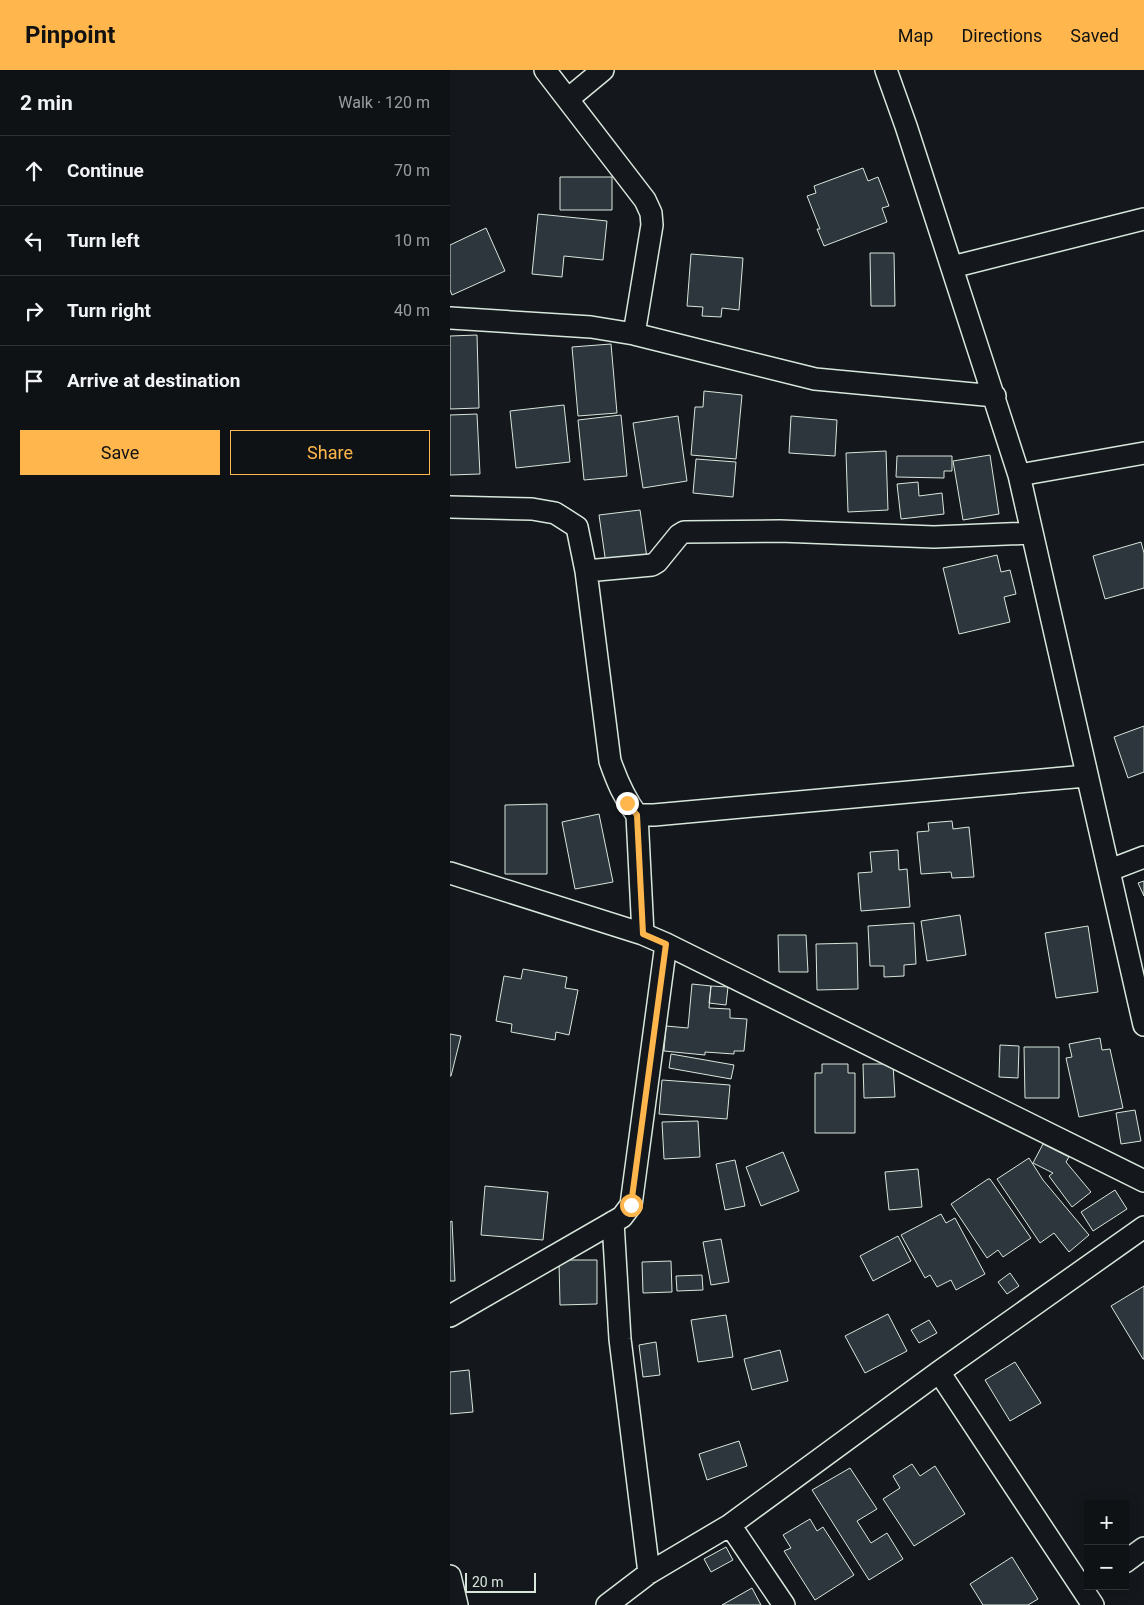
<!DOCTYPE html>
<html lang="en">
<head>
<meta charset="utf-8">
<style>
	:root { --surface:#0f1215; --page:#181b1e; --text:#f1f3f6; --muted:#9b9ea0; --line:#2f3234; --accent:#ffb74d }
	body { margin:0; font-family:Roboto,sans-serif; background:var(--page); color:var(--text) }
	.controls { position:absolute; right:15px; bottom:15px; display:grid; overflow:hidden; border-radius:0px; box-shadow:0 2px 12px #0003 }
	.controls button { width:45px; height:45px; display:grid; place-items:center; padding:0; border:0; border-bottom:1px solid var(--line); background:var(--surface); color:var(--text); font:25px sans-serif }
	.scale { position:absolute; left:15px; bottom:12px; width:71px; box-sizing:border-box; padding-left:5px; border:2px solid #d8e6dc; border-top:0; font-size:14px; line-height:18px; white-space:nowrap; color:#d8e6dc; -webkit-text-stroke:4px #14181c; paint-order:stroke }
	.stop { position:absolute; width:15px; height:15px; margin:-11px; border:4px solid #ffb74d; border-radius:50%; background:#fff }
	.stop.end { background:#ffb74d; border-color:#fff; box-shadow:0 1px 5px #0008 }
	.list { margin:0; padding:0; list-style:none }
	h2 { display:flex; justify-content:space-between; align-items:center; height:65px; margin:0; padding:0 20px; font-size:21px }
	h2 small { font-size:16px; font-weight:400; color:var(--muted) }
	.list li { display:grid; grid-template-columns:32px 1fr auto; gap:15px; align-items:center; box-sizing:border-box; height:70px; padding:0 20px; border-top:1px solid var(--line) }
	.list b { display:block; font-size:19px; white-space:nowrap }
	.list em { font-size:16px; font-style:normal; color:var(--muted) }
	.actions { display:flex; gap:10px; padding:15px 20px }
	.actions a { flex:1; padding:11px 0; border:1px solid var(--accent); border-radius:0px; text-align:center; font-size:18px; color:var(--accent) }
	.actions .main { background:var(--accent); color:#111 }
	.icon { flex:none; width:28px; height:28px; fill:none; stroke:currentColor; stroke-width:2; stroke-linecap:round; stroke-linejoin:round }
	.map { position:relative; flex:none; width:694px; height:1535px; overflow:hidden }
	header { display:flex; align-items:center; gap:30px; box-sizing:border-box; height:70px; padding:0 25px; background:var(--accent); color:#111 }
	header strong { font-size:24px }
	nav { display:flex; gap:28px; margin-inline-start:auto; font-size:18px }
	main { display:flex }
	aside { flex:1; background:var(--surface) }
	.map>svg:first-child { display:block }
</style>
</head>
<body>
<header>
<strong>Pinpoint</strong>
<nav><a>Map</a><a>Directions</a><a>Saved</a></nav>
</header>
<main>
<aside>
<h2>2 min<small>Walk · 120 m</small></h2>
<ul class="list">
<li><svg class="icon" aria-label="ahead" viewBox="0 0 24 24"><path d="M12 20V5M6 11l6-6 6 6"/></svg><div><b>Continue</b></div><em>70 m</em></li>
<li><svg class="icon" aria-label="left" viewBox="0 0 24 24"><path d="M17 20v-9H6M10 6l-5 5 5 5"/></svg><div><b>Turn left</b></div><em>10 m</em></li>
<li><svg class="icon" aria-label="right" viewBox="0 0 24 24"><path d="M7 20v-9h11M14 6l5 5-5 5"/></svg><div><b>Turn right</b></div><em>40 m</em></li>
<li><svg class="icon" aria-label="arrive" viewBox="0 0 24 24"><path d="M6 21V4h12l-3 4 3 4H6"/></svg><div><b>Arrive at destination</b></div></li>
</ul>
<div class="actions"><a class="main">Save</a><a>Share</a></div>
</aside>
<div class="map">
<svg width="694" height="1535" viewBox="0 0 694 1535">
	<rect width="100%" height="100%" fill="#14181c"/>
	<path fill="#2c363c" stroke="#d8e6dc" d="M413,98L418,111L428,107L439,136L432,138L437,152L374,176L367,159H370L357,126L366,123L364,116Z
		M110,107H162V140H110Z
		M88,144L157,151L153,190L114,186L112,207L82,204Z
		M36,158L55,201L2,225L0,220V175Z
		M420,183H444L445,236H421Z
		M241,184L293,188L289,240L272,238L271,247L252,246L253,237L237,236Z
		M27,265L29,338L0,339V266Z
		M161,274L167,343L128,346L122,277Z
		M254,321L292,325L286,389L241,385L245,337H253Z
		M114,335L120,392L66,398L60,341Z
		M27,344L30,404L0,405V345Z
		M171,345L177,406L134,410L128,350Z
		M228,346L237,411L193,418L183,353Z
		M341,346L387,350L385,386L339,383Z
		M436,381L438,440L398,442L396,383Z
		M540,385L549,444L513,450L503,391Z
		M447,386H502V401H494V408L446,407Z
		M246,389L286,392L283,427L243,423Z
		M468,412L469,426L492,423L494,444L451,449L447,414Z
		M190,440L197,488L156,494L149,445Z
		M691,472L694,483V518L655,529L643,486Z
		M547,485L551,502L560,500L566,524L554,527L560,552L509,564L493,498Z
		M694,656V702L678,708L664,667Z
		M97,734V804H55V735Z
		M149,744L163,812L125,819L112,752Z
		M502,751L503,759L519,757L524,807L502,808L501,802L471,804L467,762L479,761L478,753Z
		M448,780L449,800L457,799L460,837L411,841L408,803L422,802L420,782Z
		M694,811V826L688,813Z
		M510,845L516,885L477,891L471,851Z
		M464,853L466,894L454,895V906L434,907V896H420L418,856Z
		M638,856L648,922L606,928L595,863Z
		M328,865H356L358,902H329Z
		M407,873L408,919L367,920L366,874Z
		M73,899L117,907L115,918L128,920L119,965L106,962L105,970L61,962L62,954L46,951L54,906L71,909Z
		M242,914L261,916L259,938L280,939V948L297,949L294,981H284V984L255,982V985L214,981L216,956L238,958Z
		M261,916L278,917L276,935L259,933Z
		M0,964L11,966L1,1006H0Z
		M650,968L652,980L660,979L673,1038L629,1047L616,988L622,987L619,974Z
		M550,975L569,976L568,1008L549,1007Z
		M574,977H609V1028H575Z
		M221,984L284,995L281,1009L219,998Z
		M372,994H398V1003H405V1063H365V1003H372Z
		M413,994H443L445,1027L414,1028Z
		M212,1010L280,1015L277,1049L209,1044Z
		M685,1040L691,1071L671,1074L666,1043Z
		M248,1051L250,1087L214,1089L212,1052Z
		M593,1074L619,1087L616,1092L641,1122L622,1137L599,1106L603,1103L583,1093Z
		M333,1082L349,1121L311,1136L296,1097Z
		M579,1088L593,1110L639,1165L619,1182L604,1163L590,1173L547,1109Z
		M285,1090L295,1136L275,1140L266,1094Z
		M468,1099L472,1137L439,1140L435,1102Z
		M538,1109H540L581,1168L553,1187L548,1180L537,1188L501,1134Z
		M35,1116L98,1122L93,1170L31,1165Z
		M665,1120L677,1139L643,1161L631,1142Z
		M491,1144L496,1153L505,1148L535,1204L506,1220L501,1210L487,1217L480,1205L475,1208L451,1165Z
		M2,1151L5,1211H0V1152Z
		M448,1166L461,1191L423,1211L410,1186Z
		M271,1169L279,1212L261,1215L253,1172Z
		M109,1190H147V1234L110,1235Z
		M221,1191L222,1222L193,1223L192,1192Z
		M560,1203L569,1216L557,1224L548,1212Z
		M252,1205L253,1220L227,1221L226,1206Z
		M694,1216V1289H693L661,1236Z
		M438,1244L457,1281L415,1303L395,1266Z
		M276,1245L283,1287L248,1292L241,1250Z
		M479,1250L487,1263L469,1273L461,1260Z
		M206,1272L210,1305L193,1307L189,1275Z
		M330,1280L338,1311L302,1320L294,1289Z
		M565,1292L591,1333L560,1351L535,1310Z
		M19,1300L23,1342L0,1344V1302Z
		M289,1371L297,1396L257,1410L249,1384Z
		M462,1394L470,1406L485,1396L515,1444L464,1476L433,1429L450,1418L443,1406Z
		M400,1398L427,1439L407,1451L421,1473L437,1463L453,1489L419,1510L362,1420Z
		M360,1449L367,1461L373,1457L404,1505L365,1530L334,1481L341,1478L333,1465Z
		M276,1477L283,1490L261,1502L254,1489Z
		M562,1487L588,1529L578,1535H533L520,1514Z
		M302,1518L311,1535H272Z"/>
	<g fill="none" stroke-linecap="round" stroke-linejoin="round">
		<g stroke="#d8e6dc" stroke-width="24">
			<path id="street" d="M95,0L195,130L201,143L202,155L184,264
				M436,0L456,56L569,405L694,955
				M118,29L153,0
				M502,197L694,149
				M0,248L141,257L184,264L365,309L545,326
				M569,405L694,383
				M0,437L82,439L105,443L127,457L136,501L160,691C167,711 174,728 187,745L193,864
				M136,501L202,495L207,492L229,465L234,462L330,461L484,467L582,463
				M187,745H204L636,706
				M660,800L694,787
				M0,803L193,864L216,874L694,1111
				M163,1152L170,1269L199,1503
				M0,1246L172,1147L181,1135L216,874
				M489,1302L643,1535
				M280,1455L334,1535
				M675,1492L694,1478
				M0,1506L7,1535
				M157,1535L199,1503L280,1455L489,1302L694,1157"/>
		</g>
		<use href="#street" stroke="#14181c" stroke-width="21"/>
	</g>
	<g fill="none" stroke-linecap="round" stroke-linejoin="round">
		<path stroke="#ffb74d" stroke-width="6" d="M177,733L187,745L193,864L216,874L181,1135"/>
	</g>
</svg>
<div class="controls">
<button>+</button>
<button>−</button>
</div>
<div class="scale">20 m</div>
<div class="stop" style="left:181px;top:1135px"></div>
<div class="stop end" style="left:177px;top:733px"></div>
</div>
</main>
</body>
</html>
